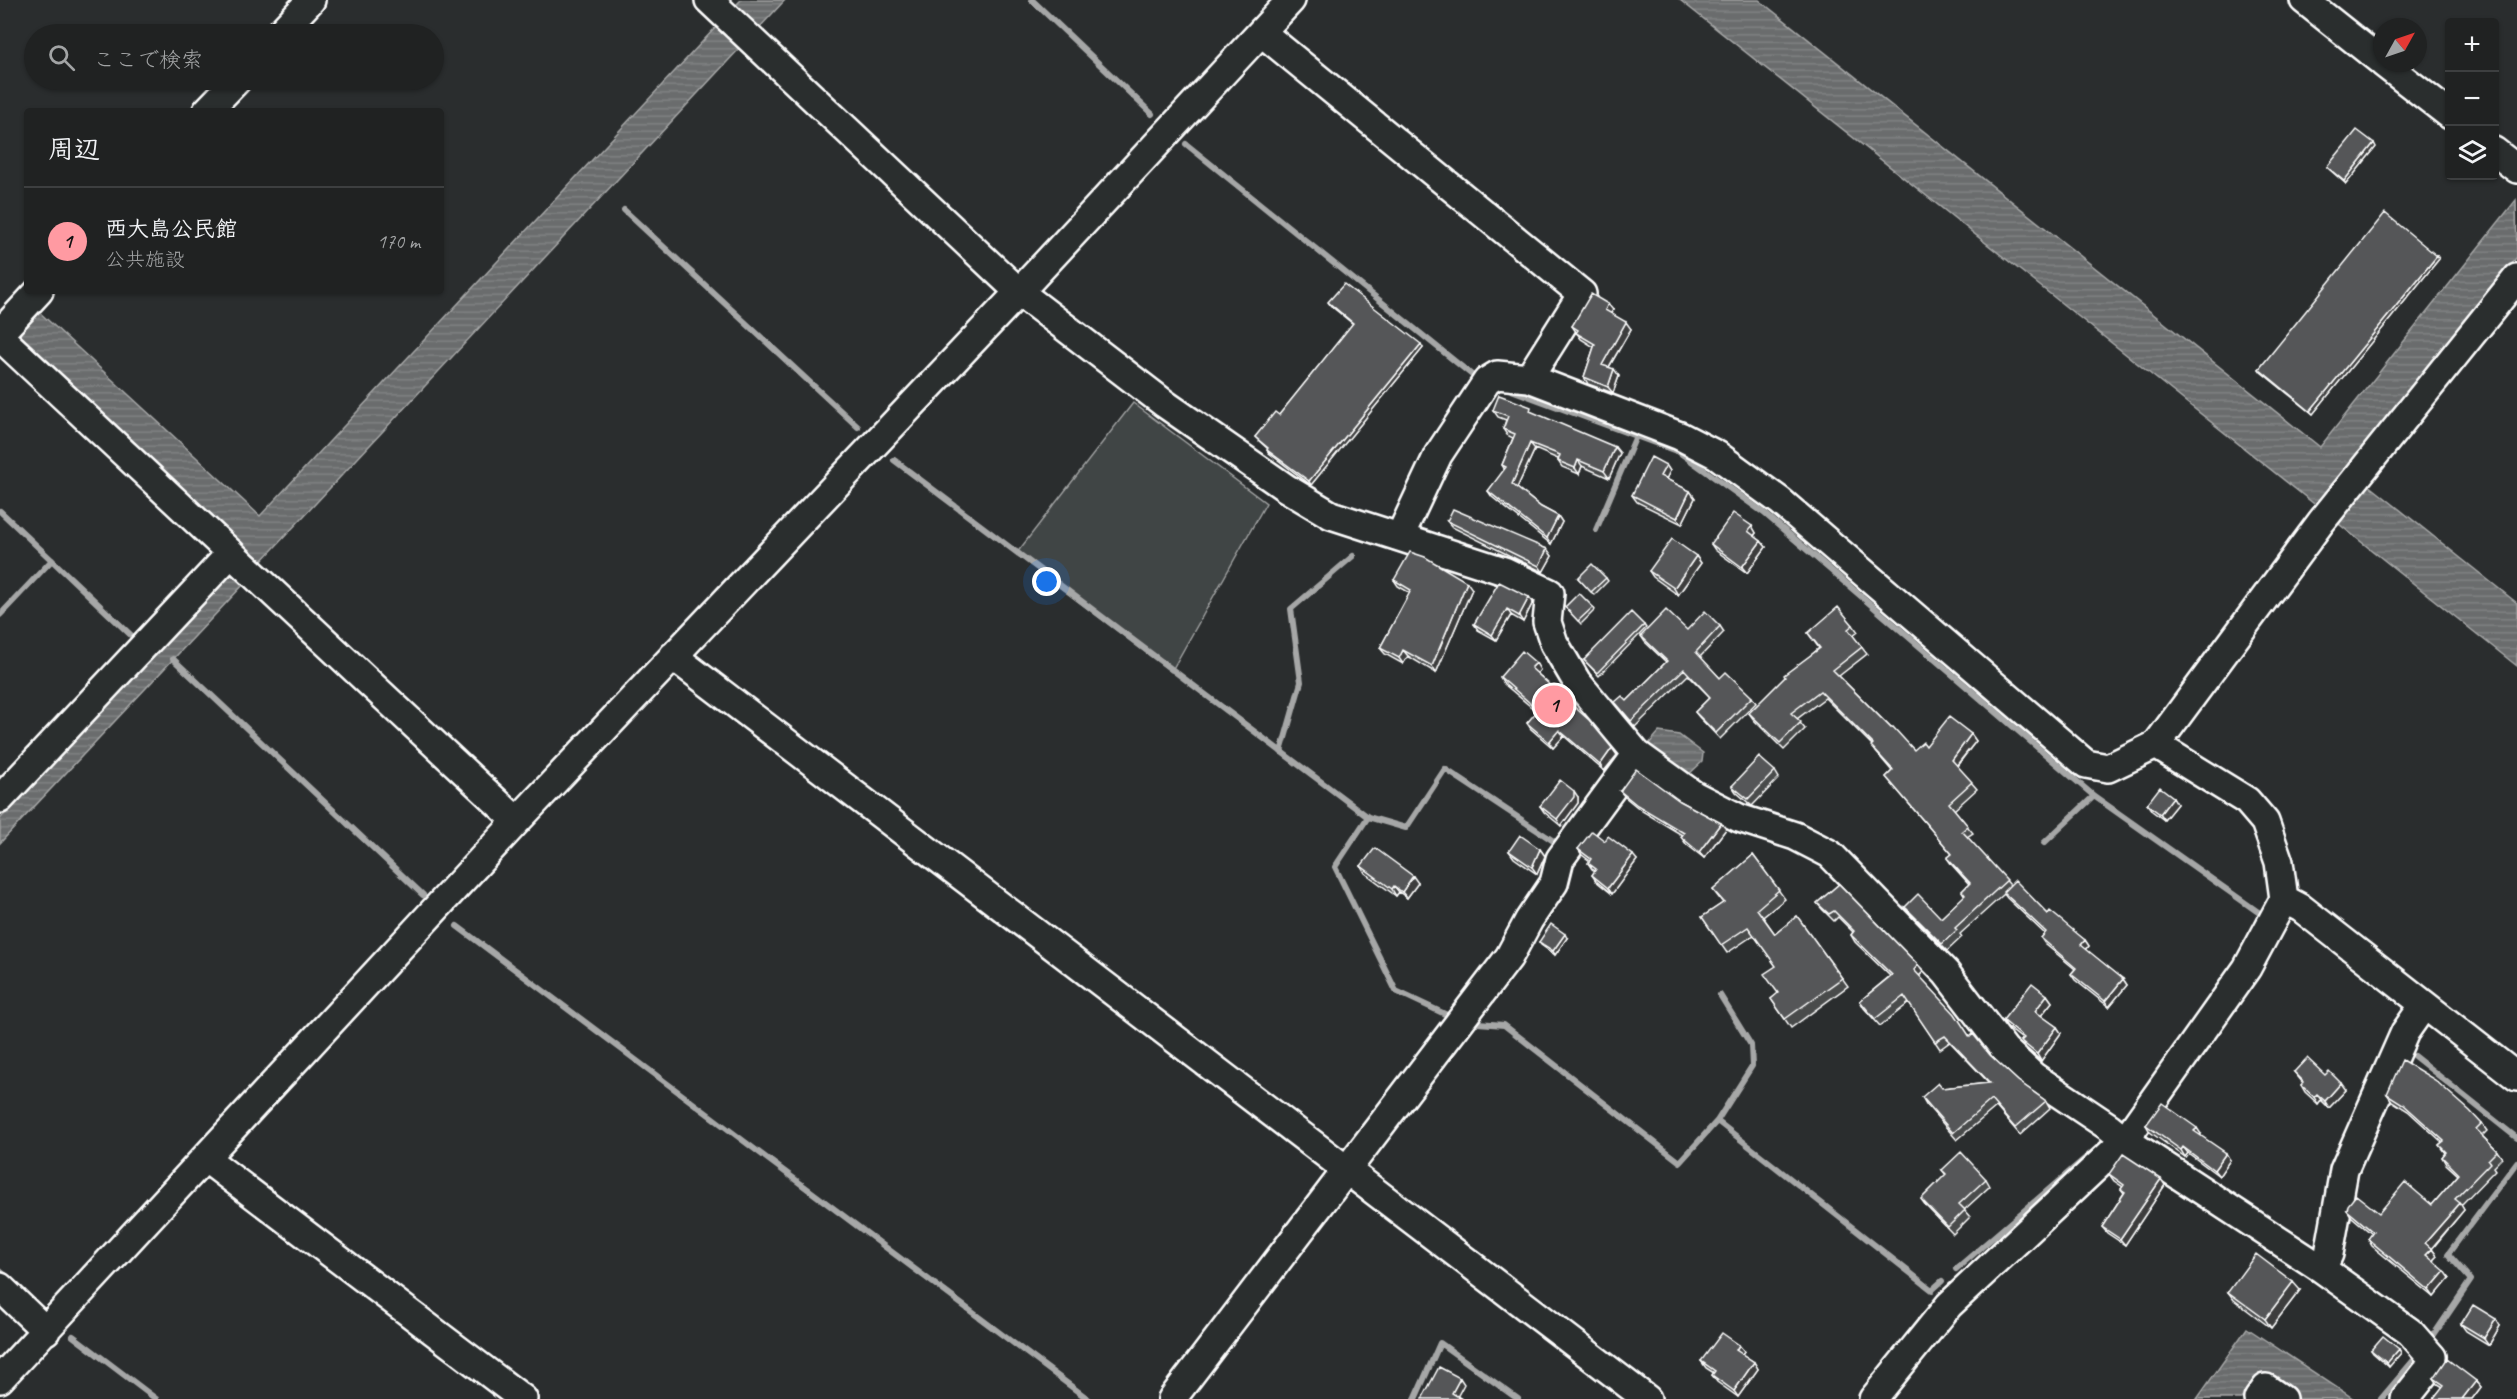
<!DOCTYPE html>
<html lang="ja">
<head>
<meta charset="utf-8">
<style>
	:root { --surface:#202222; --page:#2d2f2f; --text:#f1f3f6; --muted:#a2a4a5; --line:#3d3f40; --accent:#ff9aa2 }
	body { margin:0; font-family:Caveat,"Klee One",sans-serif; background:var(--page); color:var(--text) }
	.controls { position:absolute; right:18px; top:18px; display:grid; overflow:hidden; border-radius:6px; box-shadow:0 2px 4px #0004 }
	.controls button { width:54px; height:54px; display:grid; place-items:center; padding:0; border:0; border-bottom:2px solid var(--line); background:var(--surface); color:var(--text); font:30px sans-serif }
	.compass { position:absolute; left:2373px; top:18px; width:54px; height:54px; border-radius:50%; background:var(--surface); box-shadow:0 2px 4px #0004; rotate:50deg }
	.you { position:absolute; left:1047px; top:582px; width:21px; height:21px; margin:-15px; border:4px solid #fff; border-radius:50%; background:#1a73e8; box-shadow:0 0 0 9px #1a73e833 }
	.badge { display:grid; place-items:center; width:39px; height:39px; border-radius:50%; background:var(--accent); color:#111; font-size:20px; font-weight:700 }
	.pin { position:absolute; translate:-50% -50%; border:3px solid #fff; box-shadow:0 2px 6px #0006 }
	.list { margin:0; padding:0; list-style:none }
	h2 { display:flex; justify-content:space-between; align-items:center; height:78px; margin:0; padding:0 24px; font-size:26px }
	h2 small { font-size:20px; font-weight:400; color:var(--muted) }
	.list li { display:grid; grid-template-columns:39px 1fr auto; gap:18px; align-items:center; box-sizing:border-box; height:108px; padding:0 24px; border-top:2px solid var(--line) }
	.list b { display:block; font-size:22px; white-space:nowrap }
	.list p { margin:0; font-size:20px; white-space:nowrap; color:var(--muted) }
	.list em { font-size:20px; font-style:normal; color:var(--muted) }
	.icon { flex:none; width:33px; height:33px; fill:none; stroke:currentColor; stroke-width:2; stroke-linecap:round; stroke-linejoin:round }
	.map { position:relative; flex:none; width:2517px; height:1399px; overflow:hidden }
	.search { position:absolute; background:var(--surface); box-shadow:0 2px 4px #0004; left:24px; top:24px; width:420px; height:66px; display:flex; align-items:center; gap:15px; box-sizing:border-box; padding:0 21px; border-radius:33px; color:var(--muted); font-size:22px }
	.panel { position:absolute; background:var(--surface); box-shadow:0 2px 4px #0004; left:24px; top:108px; width:420px; height:186px; border-radius:6px }
	.map>svg:first-child { display:block }
</style>
</head>
<body>
<div class="map">
<svg width="2517" height="1399" viewBox="0 0 2517 1399">
	<defs>
		<pattern id="water-rules" width="6" height="5" patternUnits="userSpaceOnUse" patternTransform="scale(1.5)"><rect width="6" height="5" fill="#6a6c6d"/><path d="M0 2.5h6" fill="none" stroke="#808283"/></pattern>
	</defs>
	<rect width="100%" height="100%" fill="#2a2d2e"/>
	<filter id="ink" filterUnits="userSpaceOnUse"><feTurbulence type="fractalNoise" baseFrequency=".0167" numOctaves="2"/><feDisplacementMap in="SourceGraphic" scale="12" xChannelSelector="R" yChannelSelector="G"/><feConvolveMatrix kernelMatrix="1 2 1 2 8 2 1 2 1" color-interpolation-filters="sRGB"/></filter>
	<g filter="url(#ink)">
		<path fill="#414445" stroke="#a0a2a2" stroke-width="1.5" d="M1133,403L1266,503L1171,672L1016,554Z"/>
		<path fill="url(#water-rules)" stroke="#a6a7a7" stroke-width="1.5" d="M741,0H785L759,28L735,6Z
			M1680,0H1759L2320,447L2516,200L2517,257L2342,478L2362,494L2369,485L2517,603V666L2339,524L2347,513L2327,497L2318,507Z
			M716,27L739,49L261,562L16,336L38,311L260,516Z
			M232,572L244,584L0,843V819Z
			M1659,732L1679,735L1703,753L1702,762L1688,775L1647,746Z
			M2247,1328L2354,1399H2297L2259,1374L2241,1399H2197Z"/>
		<g fill="none" stroke-linecap="round" stroke-linejoin="round">
			<path stroke="#a6a7a7" stroke-width="6" d="M1032,0L1152,114
				M1186,144L1472,375
				M624,210L858,427
				M1506,388L1679,452L1764,513L2094,796L2261,914L2257,922
				M894,460L1368,817L1335,867L1396,991L1447,1015
				M0,511L134,638
				M1596,530L1636,436
				M0,615L52,560
				M173,659L423,895
				M1281,752L1301,682L1291,609L1353,556
				M1368,817L1406,828L1445,769L1555,842
				M2044,843L2094,796
				M457,926L1088,1399
				M1720,995L1751,1045L1752,1066L1717,1121L1932,1290L1942,1281
				M1478,1023L1504,1025L1680,1162L1717,1121
				M2414,1056L2517,1138
				M1956,1269L2103,1143
				M0,1271L9,1279
				M73,1336L156,1399
				M2433,1336L2471,1280L2448,1254L2517,1162
				M1415,1399L1440,1343L1518,1399
				M2381,1399L2419,1354"/>
			<g stroke="#fff" stroke-width="32">
				<path id="minor" d="M709,0L1019,292L1165,404L1286,488L1331,515L1504,571L1550,593L1547,622L1554,643L1577,682L1637,754L1694,795L1739,818L1795,836L1830,854L1946,973L2005,1050L2033,1076L2109,1127L2125,1140L2322,1269L2410,1332L2432,1357L2428,1370L2405,1399
					M2304,0L2382,62
					M1261,32L1582,294L1529,378
					M279,34L311,0
					M2383,63L2450,115
					M207,111L237,80
					M2494,151L2517,169
					M0,333L39,291
					M0,337L517,821
					M1400,536L1438,455L1487,381L1497,375L1529,378L1680,436L1717,455L1780,501L2086,764L2108,768L2156,745L2321,522L2517,278
					M673,656L1647,1399
					M0,799L231,553
					M2284,899L2301,908L2517,1077
					M205,1158L523,1399
					M2322,1269L2329,1254L2344,1170L2405,1032L2424,1005
					M0,1287L46,1331
					M0,1379L517,821L1019,292L1291,0
					M1172,1399L1509,957L1529,920L1554,883L1560,859L1637,754
					M1873,1399L1949,1305L2125,1140L2247,968L2284,899L2279,862L2265,822L2247,801L2156,745
					M2258,1399L2266,1388L2282,1399"/>
			</g>
			<use href="#minor" stroke="#2a2d2e" stroke-width="27"/>
		</g>
		<path fill="#494b4c" stroke="#fff" stroke-width="1.5" d="M2376,147L2346,184L2330,170L2327,167Z
			M2437,256L2439,259L2313,414L2261,372L2259,369Z
			M1328,302L1423,348L1311,485L1269,453L1267,450L1268,449L1258,440L1255,437L1279,415L1353,324L1331,306Z
			M1613,310L1611,313L1631,329L1609,367L1619,376L1613,393L1588,384L1584,377L1594,347L1581,339L1572,326Z
			M1493,410L1535,414L1620,453L1609,478L1582,466L1579,474L1562,467L1558,461V459L1535,449L1517,488L1541,507L1558,516L1562,522L1551,544L1492,497L1488,491L1505,470L1502,465L1513,438L1507,435L1503,429L1506,420L1498,417Z
			M1666,465L1670,471L1666,479L1690,491L1695,498L1682,524L1637,502L1632,495Z
			M1447,521L1547,549L1552,556L1543,572L1452,527Z
			M1752,526L1756,533L1754,536L1761,541L1766,547L1747,573L1715,550L1711,544Z
			M1696,556L1701,563L1678,595L1653,577L1649,571Z
			M1578,578H1606L1608,581L1594,595Z
			M1394,580L1472,589L1436,673L1408,656L1403,664L1385,654L1380,648L1410,593L1398,586Z
			M1529,597L1533,602L1523,622L1511,615L1496,640L1478,630L1474,624Z
			M1565,607H1593L1595,610L1581,624Z
			M1644,625L1646,628L1599,676L1584,660Z
			M1853,625L1858,632L1853,636L1867,654L1839,676L1891,728L1914,750L1971,734L1976,741L1957,766L1977,789L1954,810L1973,833L1967,837L2010,885L2048,914L2085,940L2089,946L2086,950L2123,979L2127,985L2109,1007L2075,980L2071,974L2075,969L2045,944L2041,938L2045,934L2007,898L2004,894L1960,934L1962,937L1947,951L1910,913L1905,907L1941,918L1965,896L1962,891L1969,884L1952,865L1947,858L1952,854L1886,777L1892,771L1876,752L1872,745L1825,698L1797,719L1805,729L1784,750L1754,720L1749,713L1819,648L1808,633Z
			M1720,626L1724,632L1700,657L1720,678L1752,697L1756,703L1720,739L1699,717L1695,712L1710,697L1688,675L1635,727L1615,702L1627,701L1666,662L1645,642L1641,636Z
			M1536,663L1540,670L1537,673L1617,755L1604,771L1564,736L1553,748L1531,729L1527,723L1537,712L1504,684L1500,677Z
			M1775,771L1779,778L1752,806L1736,792L1732,786Z
			M1620,791L1680,801L1721,823L1726,829L1704,858L1686,844L1681,837L1682,835L1642,811L1625,797Z
			M1578,797V803L1561,826L1544,812L1540,806Z
			M2173,797L2177,804L2164,820L2152,811L2147,804Z
			M1605,841L1637,860L1612,894L1596,881L1592,875L1595,871L1592,869L1588,863L1590,861L1582,855L1578,849Z
			M1540,849L1545,856L1537,874L1514,858L1509,851Z
			M1753,855L1785,899L1763,917L1775,934L1797,916L1848,986L1791,1028L1771,999L1778,994L1776,966L1754,935L1727,953L1702,917L1723,903L1713,890Z
			M1361,866L1418,883L1407,898L1399,892L1396,896L1365,873Z
			M1839,884L1923,972L1919,976L1970,1037L2018,1081L2046,1101L2050,1108L2020,1135L1996,1107L1957,1140L1926,1104L1922,1097L1942,1088L1989,1083L1950,1042L1940,1049L1909,1003L1880,1026L1864,1008L1860,1001L1890,976L1855,942L1851,935L1853,932L1838,917L1834,921L1822,909L1817,903Z
			M1567,938L1555,955L1541,945L1539,942Z
			M2047,995L2052,1002L2041,1016L2057,1027L2061,1033L2041,1061L2026,1048L2021,1041L2022,1039L2007,1027L2003,1020Z
			M2294,1072L2325,1075L2346,1090L2329,1108L2321,1100L2318,1104L2305,1092L2301,1085L2303,1083Z
			M2387,1094L2482,1124L2487,1131L2482,1136L2497,1151L2502,1158L2493,1167L2495,1170L2461,1205L2464,1210L2432,1249L2437,1256L2433,1260L2450,1278L2434,1297L2372,1246L2368,1239L2372,1234L2352,1217L2347,1210L2379,1213L2432,1205L2458,1175L2446,1164L2442,1157L2445,1153L2439,1145L2442,1142L2408,1111L2392,1101Z
			M2146,1125L2201,1134L2200,1135L2230,1160L2219,1176L2188,1153L2185,1157L2150,1132Z
			M1942,1170L1986,1179L1990,1186L1964,1210L1970,1217L1953,1234L1926,1206L1921,1199L1946,1175Z
			M2109,1174L2165,1185L2125,1245L2107,1233L2102,1227L2124,1193L2121,1189L2123,1187L2114,1181Z
			M2300,1290L2271,1328L2234,1300L2228,1292Z
			M2461,1324L2500,1326L2489,1345L2466,1331Z
			M2399,1349L2401,1353L2389,1367L2373,1353L2371,1350Z
			M1744,1351L1742,1354L1754,1362L1758,1369L1738,1397L1717,1382L1712,1375L1714,1373L1706,1368L1701,1361Z
			M2434,1378L2476,1381L2481,1387L2472,1399H2433L2443,1387L2438,1384Z"/>
		<path fill="#3c3d3e" stroke="#fff" stroke-width="1.5" d="M2374,143L2376,147L2346,184L2344,181Z
			M2437,256L2439,259L2313,414L2310,411Z
			M1608,304L1613,310L1609,316L1605,310Z
			M1626,322L1631,329L1606,372L1602,365Z
			M1421,344L1423,348L1311,485L1309,481Z
			M1614,369L1619,376L1613,393L1608,387Z
			M1530,443L1535,449L1516,490L1512,484Z
			M1615,447L1620,453L1609,478L1604,471Z
			M1578,460L1582,466L1579,474L1575,468Z
			M1666,465L1670,471L1664,483L1660,476Z
			M1690,491L1695,498L1682,524L1677,518Z
			M1558,516L1562,522L1551,544L1547,538Z
			M1752,526L1756,533L1752,538L1748,531Z
			M1761,541L1766,547L1747,573L1742,567Z
			M1547,549L1552,556L1543,572L1539,566Z
			M1696,556L1701,563L1678,595L1674,588Z
			M1467,582L1472,589L1436,673L1432,666Z
			M1529,597L1533,602L1523,622L1519,616Z
			M1507,609L1511,615L1496,640L1492,635Z
			M1403,650L1408,656L1403,664L1399,658Z
			M1536,663L1540,670L1536,675L1531,668Z
			M1559,730L1564,736L1553,748L1549,742Z
			M1971,734L1976,741L1956,766L1952,760Z
			M1612,748L1617,755L1604,771L1600,765Z
			M1574,791L1578,797V803L1561,826L1557,819Z
			M2173,797L2177,804L2164,820L2160,814Z
			M1721,823L1726,829L1704,858L1699,852Z
			M1540,849L1545,856L1537,874L1532,867Z
			M1633,855L1637,860L1612,894L1608,888Z
			M1413,876L1418,883L1407,898L1402,892Z
			M1394,886L1399,892L1396,896L1392,889Z
			M1565,934L1567,938L1555,955L1553,951Z
			M2085,940L2089,946L2085,951L2081,945Z
			M1918,965L1923,972L1918,977L1914,970Z
			M2123,979L2127,985L2109,1007L2105,1001Z
			M2047,995L2052,1002L2040,1017L2035,1011Z
			M2057,1027L2061,1033L2041,1061L2037,1054Z
			M2341,1083L2346,1090L2329,1108L2325,1101Z
			M2317,1094L2321,1100L2318,1104L2314,1097Z
			M2197,1128L2201,1134L2199,1137L2194,1131Z
			M2183,1147L2188,1153L2185,1157L2181,1150Z
			M2226,1153L2230,1160L2219,1176L2214,1170Z
			M2161,1179L2165,1185L2125,1245L2120,1239Z
			M2460,1203L2464,1210L2430,1250L2425,1243Z
			M2432,1249L2437,1256L2431,1262L2426,1255Z
			M2445,1271L2450,1278L2434,1297L2429,1290Z
			M2293,1282L2300,1290L2271,1328L2265,1319Z
			M2496,1319L2500,1326L2489,1345L2484,1338Z
			M1739,1345L1744,1351L1740,1357L1736,1350Z
			M2399,1349L2401,1353L2389,1367L2387,1363Z
			M1754,1362L1758,1369L1738,1397L1734,1391Z
			M1460,1378L1464,1384L1456,1399L1452,1393Z
			M2476,1381L2481,1387L2472,1399H2462Z"/>
		<path fill="#555758" stroke="#fff" stroke-width="1.5" d="M2357,130L2374,143L2344,181L2327,167Z
			M2385,213L2437,256L2310,411L2259,369Z
			M1344,284L1421,344L1309,481L1267,450L1268,448L1255,437L1275,412L1279,415L1353,323L1328,302Z
			M1591,294L1608,304L1605,310L1626,322L1602,365L1614,369L1608,387L1584,377L1595,344L1576,333L1578,330L1572,326Z
			M1499,395L1531,407L1530,411L1615,447L1604,471L1578,460L1575,468L1558,461L1560,455L1530,443L1512,484L1541,507L1558,516L1547,538L1488,491L1506,467L1502,465L1515,434L1503,429L1508,416L1493,410Z
			M1651,457L1666,465L1660,476L1690,491L1677,518L1632,495Z
			M1453,509L1547,549L1539,566L1447,521Z
			M1733,513L1752,526L1748,531L1761,541L1742,567L1711,544Z
			M1672,539L1696,556L1674,588L1649,571Z
			M1410,552L1425,557L1467,582L1432,666L1403,650L1399,658L1380,648L1411,590L1394,580Z
			M1592,564L1606,578L1591,592L1578,578Z
			M1499,582L1529,597L1519,616L1507,609L1492,635L1474,624Z
			M1579,593L1593,607L1578,621L1565,607Z
			M1838,607L1853,625L1848,629L1862,647L1833,670L1891,728L1893,727L1914,750L1923,742L1926,746L1949,717L1971,734L1952,760L1972,782L1949,803L1968,826L1962,831L2007,880L1955,928L1957,930L1942,944L1905,907L1918,894L1941,918L1965,895L1962,891L1970,883L1947,858L1952,854L1886,777L1893,770L1871,746L1873,744L1820,691L1791,713L1801,722L1780,743L1749,713L1785,677L1784,675L1820,648L1808,633Z
			M1666,610L1687,630L1705,611L1720,626L1696,652L1720,678L1726,672L1752,697L1716,733L1695,712L1710,697L1684,669L1631,721L1615,702L1622,696L1627,701L1667,661L1641,636Z
			M1631,612L1644,625L1597,673L1584,660Z
			M1522,651L1536,663L1531,668L1589,720L1612,748L1600,765L1559,730L1549,742L1527,723L1538,710L1500,677Z
			M1759,757L1775,771L1748,799L1732,786Z
			M1636,769L1680,801L1721,823L1699,852L1681,837L1684,833L1637,805L1620,791Z
			M1560,780L1574,791V797L1557,819L1540,806Z
			M2160,787L2173,797L2160,814L2147,804Z
			M1592,831L1605,841L1608,836L1633,855L1608,888L1592,875L1596,869L1588,863L1591,859L1578,849Z
			M1520,835L1540,849L1532,867L1509,851Z
			M1375,848L1413,876L1402,892L1394,886L1392,889L1361,866Z
			M1753,855L1779,890L1757,909L1775,934L1797,916L1842,978L1785,1019L1771,999L1778,993L1764,974L1776,966L1748,927L1721,945L1702,917L1724,902L1713,890Z
			M2015,880L2048,914L2050,911L2085,940L2081,945L2123,979L2105,1001L2071,974L2076,968L2041,938L2046,932L2003,892Z
			M1839,884L1918,965L1914,970L1955,1014L1970,1037L1973,1034L1990,1055L2018,1081L2046,1101L2015,1128L1991,1100L1953,1133L1922,1097L1938,1083L1942,1088L1990,1083L1945,1036L1935,1042L1904,996L1875,1019L1860,1001L1892,975L1851,935L1854,931L1834,911L1829,914L1817,903Z
			M1551,924L1565,934L1553,951L1539,942Z
			M2032,983L2047,995L2035,1011L2057,1027L2037,1054L2021,1041L2024,1038L2003,1020Z
			M2307,1058L2325,1075L2329,1071L2341,1083L2325,1101L2317,1094L2314,1097L2301,1085L2304,1082L2294,1072Z
			M2402,1060L2435,1080L2470,1111L2482,1124L2476,1130L2497,1151L2488,1160L2490,1163L2455,1199L2460,1203L2425,1243L2432,1249L2426,1255L2445,1271L2429,1290L2368,1239L2373,1232L2347,1210L2348,1205L2356,1195L2379,1213L2405,1182L2432,1205L2459,1174L2442,1157L2446,1152L2439,1145L2444,1141L2403,1104L2387,1094Z
			M2162,1103L2197,1128L2194,1131L2226,1153L2214,1170L2183,1147L2181,1150L2146,1125Z
			M1961,1152L1986,1179L1959,1204L1965,1210L1948,1227L1921,1199L1946,1174L1942,1170Z
			M2123,1154L2161,1179L2120,1239L2102,1227L2125,1192L2121,1189L2124,1185L2109,1174Z
			M2256,1254L2293,1282L2265,1319L2228,1292Z
			M2473,1305L2496,1319L2484,1338L2461,1324Z
			M1722,1333L1739,1345L1736,1350L1754,1362L1734,1391L1712,1375L1715,1371L1701,1361Z
			M2383,1336L2399,1349L2387,1363L2371,1350Z
			M2447,1359L2476,1381L2462,1399H2433L2444,1385L2434,1378Z
			M1439,1367L1460,1378L1452,1393L1462,1399H1422Z"/>
	</g>
</svg>
<div class="controls">
<button>+</button>
<button>−</button>
<button><svg class="icon" aria-label="layers" viewBox="0 0 24 24"><path d="M12 4l9 5-9 5-9-5zM3 14l9 5 9-5"/></svg></button>
</div>
<svg class="compass" viewBox="-18 -18 36 36"><path d="M0-13l5 13h-10z" fill="#e53935"/><path d="M0 13l5-13h-10z" fill="#a2a4a5"/></svg>
<div class="you"></div>
<div class="pin badge" style="left:1554px;top:705px">1</div>
<div class="search"><svg class="icon" aria-label="search" viewBox="0 0 24 24"><circle cx="10" cy="10" r="6"/><path d="M15 15l6 6"/></svg>ここで検索</div>
<section class="panel">
<h2>周辺<small></small></h2>
<ul class="list">
<li><span class="badge">1</span><div><b>西大島公民館</b><p>公共施設</p></div><em>170 m</em></li>
</ul>
</section>
</div>
</body>
</html>
